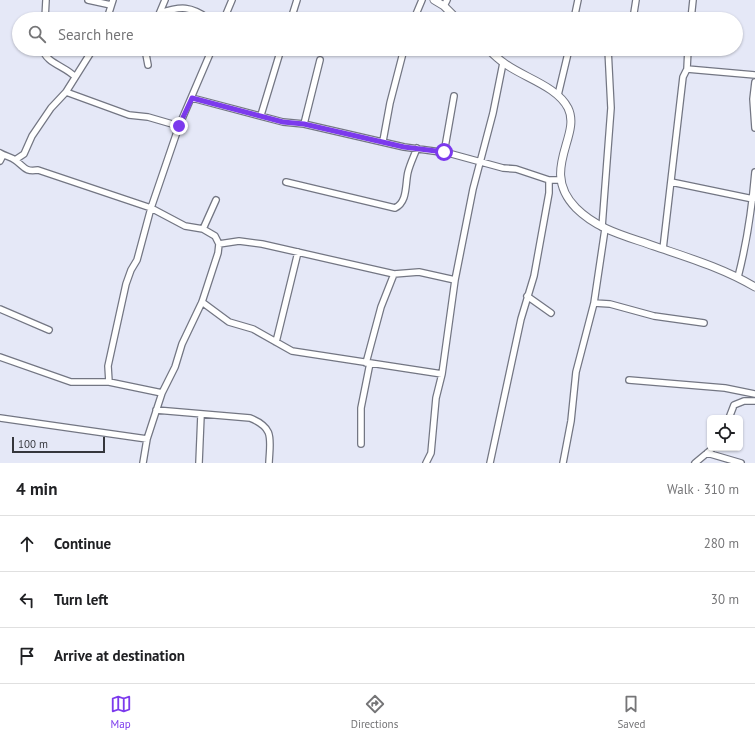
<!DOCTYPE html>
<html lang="en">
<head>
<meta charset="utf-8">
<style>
	:root { --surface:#fff; --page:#f2f2f2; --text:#202124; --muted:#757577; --line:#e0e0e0; --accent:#7c3aed }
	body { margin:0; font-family:"PT Sans",sans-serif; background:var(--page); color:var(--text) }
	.controls { position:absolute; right:12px; bottom:12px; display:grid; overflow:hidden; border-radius:6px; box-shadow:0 1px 3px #0004 }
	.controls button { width:36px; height:36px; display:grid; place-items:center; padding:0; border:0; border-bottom:1px solid var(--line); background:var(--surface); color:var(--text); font:20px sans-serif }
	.scale { position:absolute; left:12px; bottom:10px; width:93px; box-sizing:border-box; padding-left:4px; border:2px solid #35363c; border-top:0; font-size:11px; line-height:14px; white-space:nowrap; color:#35363c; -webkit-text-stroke:3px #e5e8f7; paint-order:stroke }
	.stop { position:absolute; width:12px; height:12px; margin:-9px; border:3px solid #7c3aed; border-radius:50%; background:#fff }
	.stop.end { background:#7c3aed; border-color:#fff; box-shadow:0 1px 4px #0008 }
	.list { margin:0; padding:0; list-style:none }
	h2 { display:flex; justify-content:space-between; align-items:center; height:52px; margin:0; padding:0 16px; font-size:17px }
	h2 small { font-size:13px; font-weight:400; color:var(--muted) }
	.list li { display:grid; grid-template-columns:26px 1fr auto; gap:12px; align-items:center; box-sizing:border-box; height:56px; padding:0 16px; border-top:1px solid var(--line) }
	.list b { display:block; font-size:15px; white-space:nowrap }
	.list em { font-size:13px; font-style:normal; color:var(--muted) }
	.icon { flex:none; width:22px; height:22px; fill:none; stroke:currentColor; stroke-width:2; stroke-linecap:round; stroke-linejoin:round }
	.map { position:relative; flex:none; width:755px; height:463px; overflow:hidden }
	.search { position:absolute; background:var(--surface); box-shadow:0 1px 3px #0004; left:12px; right:12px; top:12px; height:44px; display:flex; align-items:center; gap:10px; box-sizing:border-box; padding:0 14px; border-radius:22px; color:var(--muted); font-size:15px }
	.sheet { height:220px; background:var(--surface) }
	nav { display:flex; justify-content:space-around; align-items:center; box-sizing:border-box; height:56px; border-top:1px solid var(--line); background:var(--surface); font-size:11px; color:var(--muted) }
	nav a { display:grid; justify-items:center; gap:2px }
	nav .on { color:var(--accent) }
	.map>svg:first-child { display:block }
</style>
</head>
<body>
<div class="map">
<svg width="755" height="463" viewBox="0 0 755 463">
	<rect width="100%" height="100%" fill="#e5e8f7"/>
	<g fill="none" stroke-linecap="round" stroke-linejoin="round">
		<g stroke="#737683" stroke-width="8">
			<path id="minor" d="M88,0L111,5
				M444,6L447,0
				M160,13C181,6 191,6 209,19
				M45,19L46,0
				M107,19L113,0
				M157,19L165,0
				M224,19L232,0
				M291,19L297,0
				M414,19L422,0
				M574,19L578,0
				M633,19L636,0
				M691,19L693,0
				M43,49C45,63 67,67 75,77
				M145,49L148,65
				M688,49L687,69L755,75
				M755,82L753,99L755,128
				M66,92L129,115L148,117L179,126
				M558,95L569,49
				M192,98L283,122L304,124L404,147L448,153L503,168L516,169L549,180H561
				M261,115L281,49
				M304,124L320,60
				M383,141L390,103L404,49
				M0,153C5,156 11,157 15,160C25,167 24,172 38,170L151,208L185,226L203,229L215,236L219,244L218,253L202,302L182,344L175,367L162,393L147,439L143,463
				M444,153L454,96
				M15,160L24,154L32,136L51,108L66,92L93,49
				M0,161L3,155
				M286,182L395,208C408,202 405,184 408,172C410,164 414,156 417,148
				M671,182L753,199
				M602,227L611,108L608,49
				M203,229L216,200
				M219,244L239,241L262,244L394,274L419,272L455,280
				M663,249L683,77L687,69
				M738,277C747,242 752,208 755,172
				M527,296L551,313
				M202,302L229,322L253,329L292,351L442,374
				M594,303L610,304L654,316L704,323
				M0,309L49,330
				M276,342L298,252
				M0,357L71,382H109L162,393
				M366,363L381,307L394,274
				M629,380L725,388L755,394
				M109,382L108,366L126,284L131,270L137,260L151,208L179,126L212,49
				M156,410L250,418C275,428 270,439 269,463
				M0,418L147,439
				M729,418L734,405L744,401H755
				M361,444V408L370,363
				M707,453L741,463
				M199,463L201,415
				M426,463L431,453L436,398L442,374L455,280L473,189L493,113L503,63
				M490,463L521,319L534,276L549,193V180
				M563,463L571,421L576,372L594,303L605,229
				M695,463L713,448"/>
		</g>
		<g stroke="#737683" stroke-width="9">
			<path id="tertiary" d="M434,0L444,6L457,19
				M488,49C493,54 498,59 504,63C522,77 557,86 568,108C582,136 539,170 576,208C598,230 626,236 654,246C689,258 723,268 755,287"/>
		</g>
		<use href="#minor" stroke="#fff" stroke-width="5.5"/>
		<use href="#tertiary" stroke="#fff" stroke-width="7"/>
	</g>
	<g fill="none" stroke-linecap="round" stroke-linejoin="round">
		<path stroke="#7c3aed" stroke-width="5" d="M179,126L192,98L283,122L304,124L404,147L444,152"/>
	</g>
</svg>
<div class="controls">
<button><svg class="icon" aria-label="locate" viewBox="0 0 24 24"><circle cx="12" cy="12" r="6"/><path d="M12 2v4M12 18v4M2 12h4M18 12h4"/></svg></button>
</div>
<div class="scale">100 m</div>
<div class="stop" style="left:444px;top:152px"></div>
<div class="stop end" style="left:179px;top:126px"></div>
<div class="search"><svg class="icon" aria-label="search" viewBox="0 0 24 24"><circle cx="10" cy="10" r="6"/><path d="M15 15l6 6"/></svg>Search here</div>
</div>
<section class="sheet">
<h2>4 min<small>Walk · 310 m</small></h2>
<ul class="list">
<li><svg class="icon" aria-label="ahead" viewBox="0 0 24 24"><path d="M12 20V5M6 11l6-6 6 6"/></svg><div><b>Continue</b></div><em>280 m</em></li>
<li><svg class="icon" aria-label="left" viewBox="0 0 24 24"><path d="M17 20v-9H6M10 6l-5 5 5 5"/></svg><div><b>Turn left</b></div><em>30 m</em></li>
<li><svg class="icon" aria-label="arrive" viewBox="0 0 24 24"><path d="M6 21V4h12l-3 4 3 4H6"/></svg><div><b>Arrive at destination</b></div></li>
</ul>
</section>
<nav>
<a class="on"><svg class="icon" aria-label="map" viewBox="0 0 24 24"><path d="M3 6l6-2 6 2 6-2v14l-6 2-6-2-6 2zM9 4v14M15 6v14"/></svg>Map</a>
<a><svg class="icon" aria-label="directions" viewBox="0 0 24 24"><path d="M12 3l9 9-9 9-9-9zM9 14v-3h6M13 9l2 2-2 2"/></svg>Directions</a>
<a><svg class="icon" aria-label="saved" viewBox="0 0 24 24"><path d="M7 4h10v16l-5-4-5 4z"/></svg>Saved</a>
</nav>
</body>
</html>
